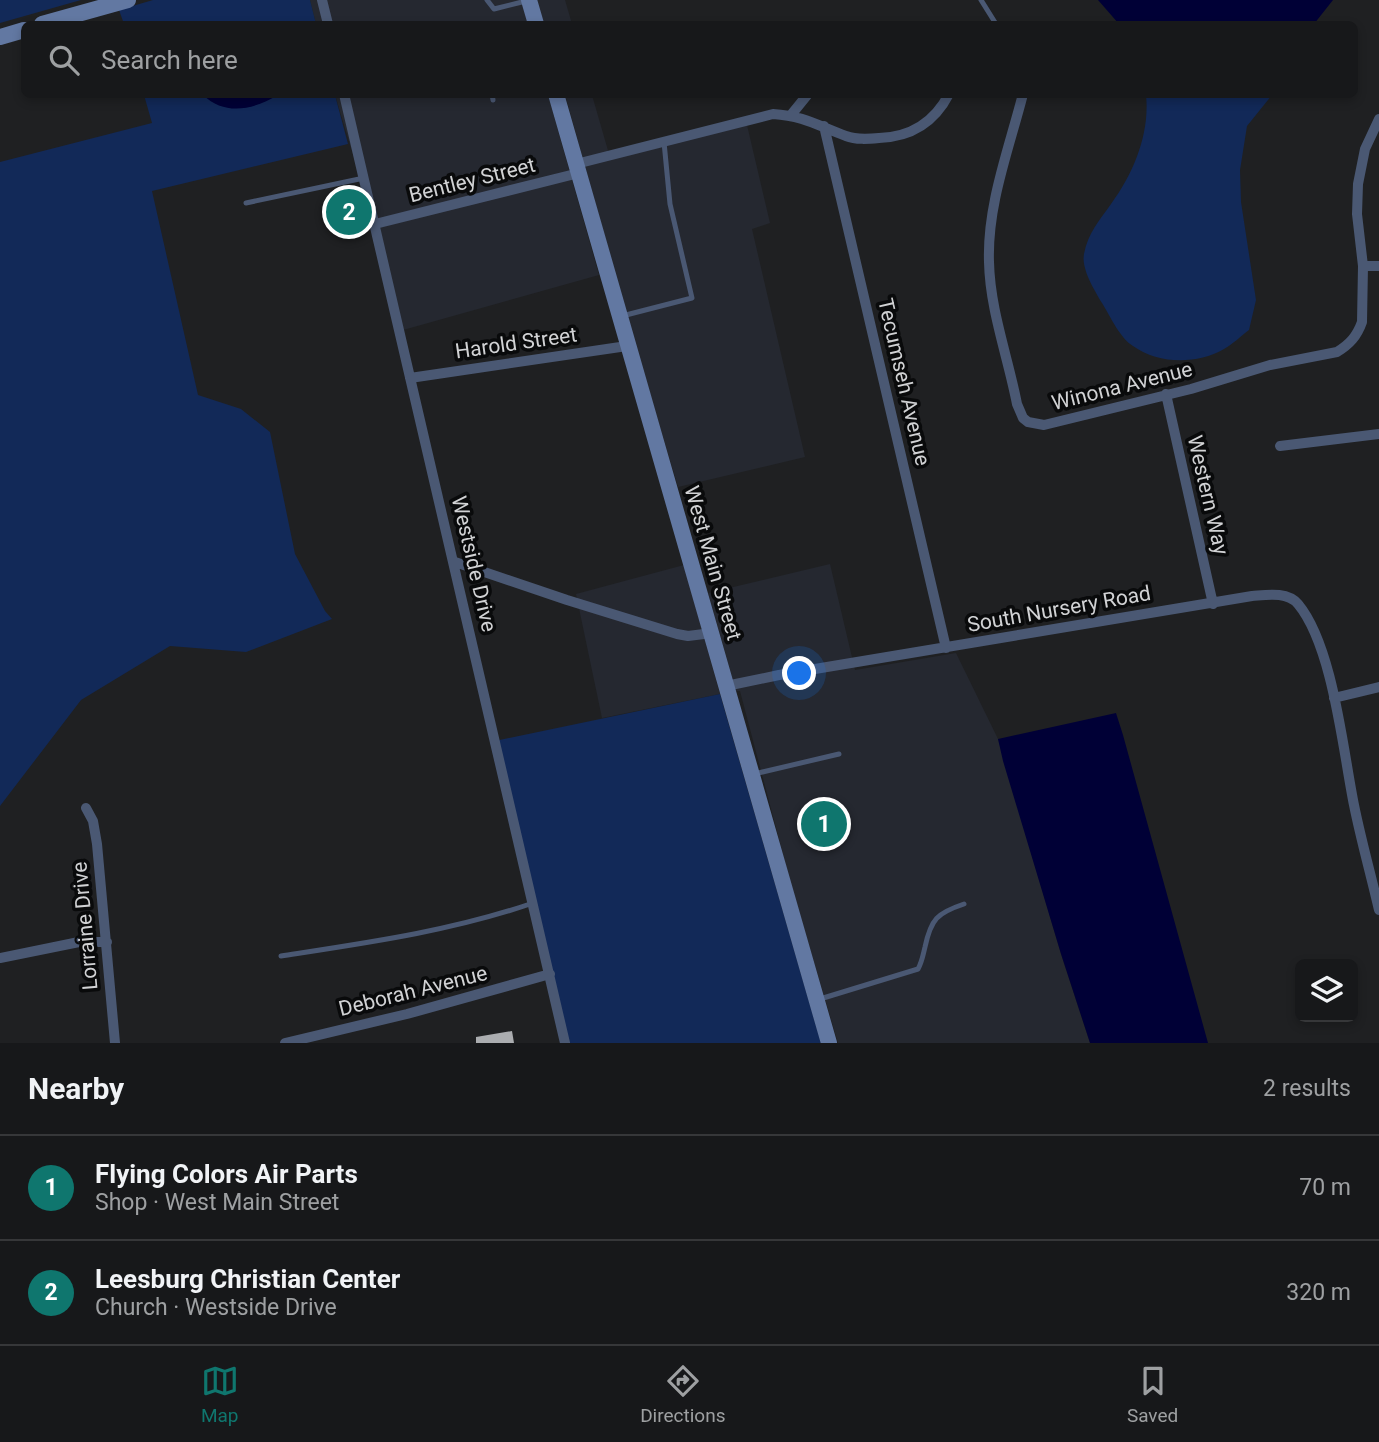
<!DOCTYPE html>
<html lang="en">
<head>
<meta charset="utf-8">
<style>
	:root { --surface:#17181a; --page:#242527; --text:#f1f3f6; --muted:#9ea0a2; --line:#363739; --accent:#0f766e }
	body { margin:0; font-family:Roboto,sans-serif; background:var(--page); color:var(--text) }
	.controls { position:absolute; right:21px; bottom:21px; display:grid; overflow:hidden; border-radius:10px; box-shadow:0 4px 10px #0003 }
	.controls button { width:63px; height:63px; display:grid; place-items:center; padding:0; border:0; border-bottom:2px solid var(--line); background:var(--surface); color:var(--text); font:35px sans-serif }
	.you { position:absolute; left:800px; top:674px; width:24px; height:24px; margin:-18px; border:5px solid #fff; border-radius:50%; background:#1a73e8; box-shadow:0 0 0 10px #1a73e833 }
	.badge { display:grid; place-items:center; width:46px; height:46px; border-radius:50%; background:var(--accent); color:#fff; font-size:23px; font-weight:700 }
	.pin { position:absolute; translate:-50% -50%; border:4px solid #fff; box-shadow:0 2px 7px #0006 }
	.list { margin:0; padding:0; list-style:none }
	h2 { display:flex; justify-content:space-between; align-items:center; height:91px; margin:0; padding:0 28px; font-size:30px }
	h2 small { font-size:23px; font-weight:400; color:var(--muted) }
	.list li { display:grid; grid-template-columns:46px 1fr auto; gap:21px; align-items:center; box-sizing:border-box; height:105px; padding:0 28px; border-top:2px solid var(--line) }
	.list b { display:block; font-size:26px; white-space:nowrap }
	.list p { margin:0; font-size:23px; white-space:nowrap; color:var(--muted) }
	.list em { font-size:23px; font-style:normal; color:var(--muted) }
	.icon { flex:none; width:38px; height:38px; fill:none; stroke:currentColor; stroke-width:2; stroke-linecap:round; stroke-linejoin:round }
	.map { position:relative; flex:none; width:1379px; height:1043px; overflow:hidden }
	.search { position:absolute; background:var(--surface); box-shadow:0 4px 10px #0003; left:21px; right:21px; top:21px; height:77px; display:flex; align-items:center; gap:18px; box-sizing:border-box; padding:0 24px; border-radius:10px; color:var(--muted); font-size:26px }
	.sheet { height:301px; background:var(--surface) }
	nav { display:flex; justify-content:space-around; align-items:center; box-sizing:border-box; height:98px; border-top:2px solid var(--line); background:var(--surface); font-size:19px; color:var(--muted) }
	nav a { display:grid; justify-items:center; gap:4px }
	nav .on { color:var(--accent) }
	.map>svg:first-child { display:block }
</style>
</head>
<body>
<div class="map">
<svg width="1379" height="1043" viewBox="0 0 1379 1043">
	<rect width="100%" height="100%" fill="#1f2022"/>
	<path fill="#252830" d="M310,0H521L528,24H316Z
		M537,0H565L572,24H544Z
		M335,95H548L599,275L396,332L377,234Z
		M565,95H592L609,154L747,125L770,223L752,229L805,457L678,487L635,344Z
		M830,564L855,670L956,653L998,739L1061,954L1090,1043H838L790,881L740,691H736L708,593Z
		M684,565L720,694L602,718L576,594Z"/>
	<path fill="#122958" d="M0,0H81L0,23Z
		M153,0H310L316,24H124L119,10Z
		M144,95H203L205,97L335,95L348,144L152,191L198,395L241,409L270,432L295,554L325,611L332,619L246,652L170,646L81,700L0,806V162L152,123Z
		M1146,95H1272L1247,126L1240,170L1241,202L1256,300L1249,330C1241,336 1233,344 1224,349C1196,365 1158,364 1133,346C1120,338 1110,316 1102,303C1095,291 1081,269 1084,254C1088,233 1099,221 1111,204C1134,173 1150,133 1146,95Z
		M720,694L821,1043H564L490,742Z"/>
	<path fill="#000036" d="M1098,0H1333L1314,24H1119Z
		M203,95H278C253,110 225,116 203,95Z
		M1116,713L1123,735L1208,1043H1090L1061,954L1003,761L998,739Z"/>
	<path fill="#abadb0" d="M512,1031L514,1043H476V1037Z"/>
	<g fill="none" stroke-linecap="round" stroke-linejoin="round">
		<path stroke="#4a5873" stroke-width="5" d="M487,0L494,9L526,1
			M981,0L996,24
			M492,94L493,100
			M246,203L364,178
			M622,316L692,298L670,204L664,142
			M754,774L839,754
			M281,956C366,943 452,931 533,903
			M820,999L918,969C922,962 923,955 925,947C931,919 937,913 964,904"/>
		<path stroke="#4a5873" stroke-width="10" d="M322,0L328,24
			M344,94L565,1043
			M1023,94C1009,149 987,205 989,262C990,310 1008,357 1017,404L1023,418L1028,422L1044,425L1191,389L1270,365L1337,352C1350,344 1357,336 1362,322L1363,266L1357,214L1358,184L1365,149L1379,119
			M791,115L808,94
			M824,126L946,648
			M576,164L773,114C805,116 818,126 846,136C856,140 868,139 879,138C911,137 934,123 949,94
			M375,224L579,173
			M1363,266H1379
			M410,378L627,346
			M1166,394L1213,604
			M1280,446L1379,434
			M455,562L567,600L677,634L688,636L712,633
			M726,686L779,675L1252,596C1266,595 1287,591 1298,604C1333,646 1343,751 1354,805C1361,840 1371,875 1379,910
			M1334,698L1379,687
			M86,808L93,821L97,844L115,1043
			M0,958L79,942H107
			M285,1043L407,1014L550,974"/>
		<path stroke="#6278a2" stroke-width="16" d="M529,0L536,24
			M42,24L128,0
			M0,37L24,30
			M556,94L829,1043"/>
	</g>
	<g text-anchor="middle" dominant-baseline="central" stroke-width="7" stroke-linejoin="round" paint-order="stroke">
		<g font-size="21" fill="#d1d2d4" stroke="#090a0b">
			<text transform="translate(472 180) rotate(-14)">Bentley Street</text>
			<text transform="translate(516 343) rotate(-8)">Harold Street</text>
			<text transform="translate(904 382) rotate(77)">Tecumseh Avenue</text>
			<text transform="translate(1122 386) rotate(-14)">Winona Avenue</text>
			<text transform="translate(1208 495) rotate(77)">Western Way</text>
			<text transform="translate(713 563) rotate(74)">West Main Street</text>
			<text transform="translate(474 564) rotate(77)">Westside Drive</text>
			<text transform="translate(1059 609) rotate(-10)">South Nursery Road</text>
			<text transform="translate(85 926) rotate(-95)">Lorraine Drive</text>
			<text transform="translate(413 991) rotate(-14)">Deborah Avenue</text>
		</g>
	</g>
</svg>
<div class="controls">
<button><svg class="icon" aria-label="layers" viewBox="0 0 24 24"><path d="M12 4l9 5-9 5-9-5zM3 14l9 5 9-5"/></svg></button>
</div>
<div class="you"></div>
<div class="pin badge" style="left:824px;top:824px">1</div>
<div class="pin badge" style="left:349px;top:212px">2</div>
<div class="search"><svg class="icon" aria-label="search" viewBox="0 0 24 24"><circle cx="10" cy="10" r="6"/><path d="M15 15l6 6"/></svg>Search here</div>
</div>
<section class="sheet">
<h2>Nearby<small>2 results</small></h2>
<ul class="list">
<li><span class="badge">1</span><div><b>Flying Colors Air Parts</b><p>Shop · West Main Street</p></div><em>70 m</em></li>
<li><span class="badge">2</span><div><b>Leesburg Christian Center</b><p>Church · Westside Drive</p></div><em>320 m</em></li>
</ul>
</section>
<nav>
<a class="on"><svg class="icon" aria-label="map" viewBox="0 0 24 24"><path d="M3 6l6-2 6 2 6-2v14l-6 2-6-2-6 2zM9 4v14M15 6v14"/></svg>Map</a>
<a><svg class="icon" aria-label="directions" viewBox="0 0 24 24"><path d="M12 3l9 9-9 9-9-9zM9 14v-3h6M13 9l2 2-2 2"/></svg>Directions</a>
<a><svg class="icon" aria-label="saved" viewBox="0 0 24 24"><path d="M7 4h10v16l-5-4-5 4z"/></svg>Saved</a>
</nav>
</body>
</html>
